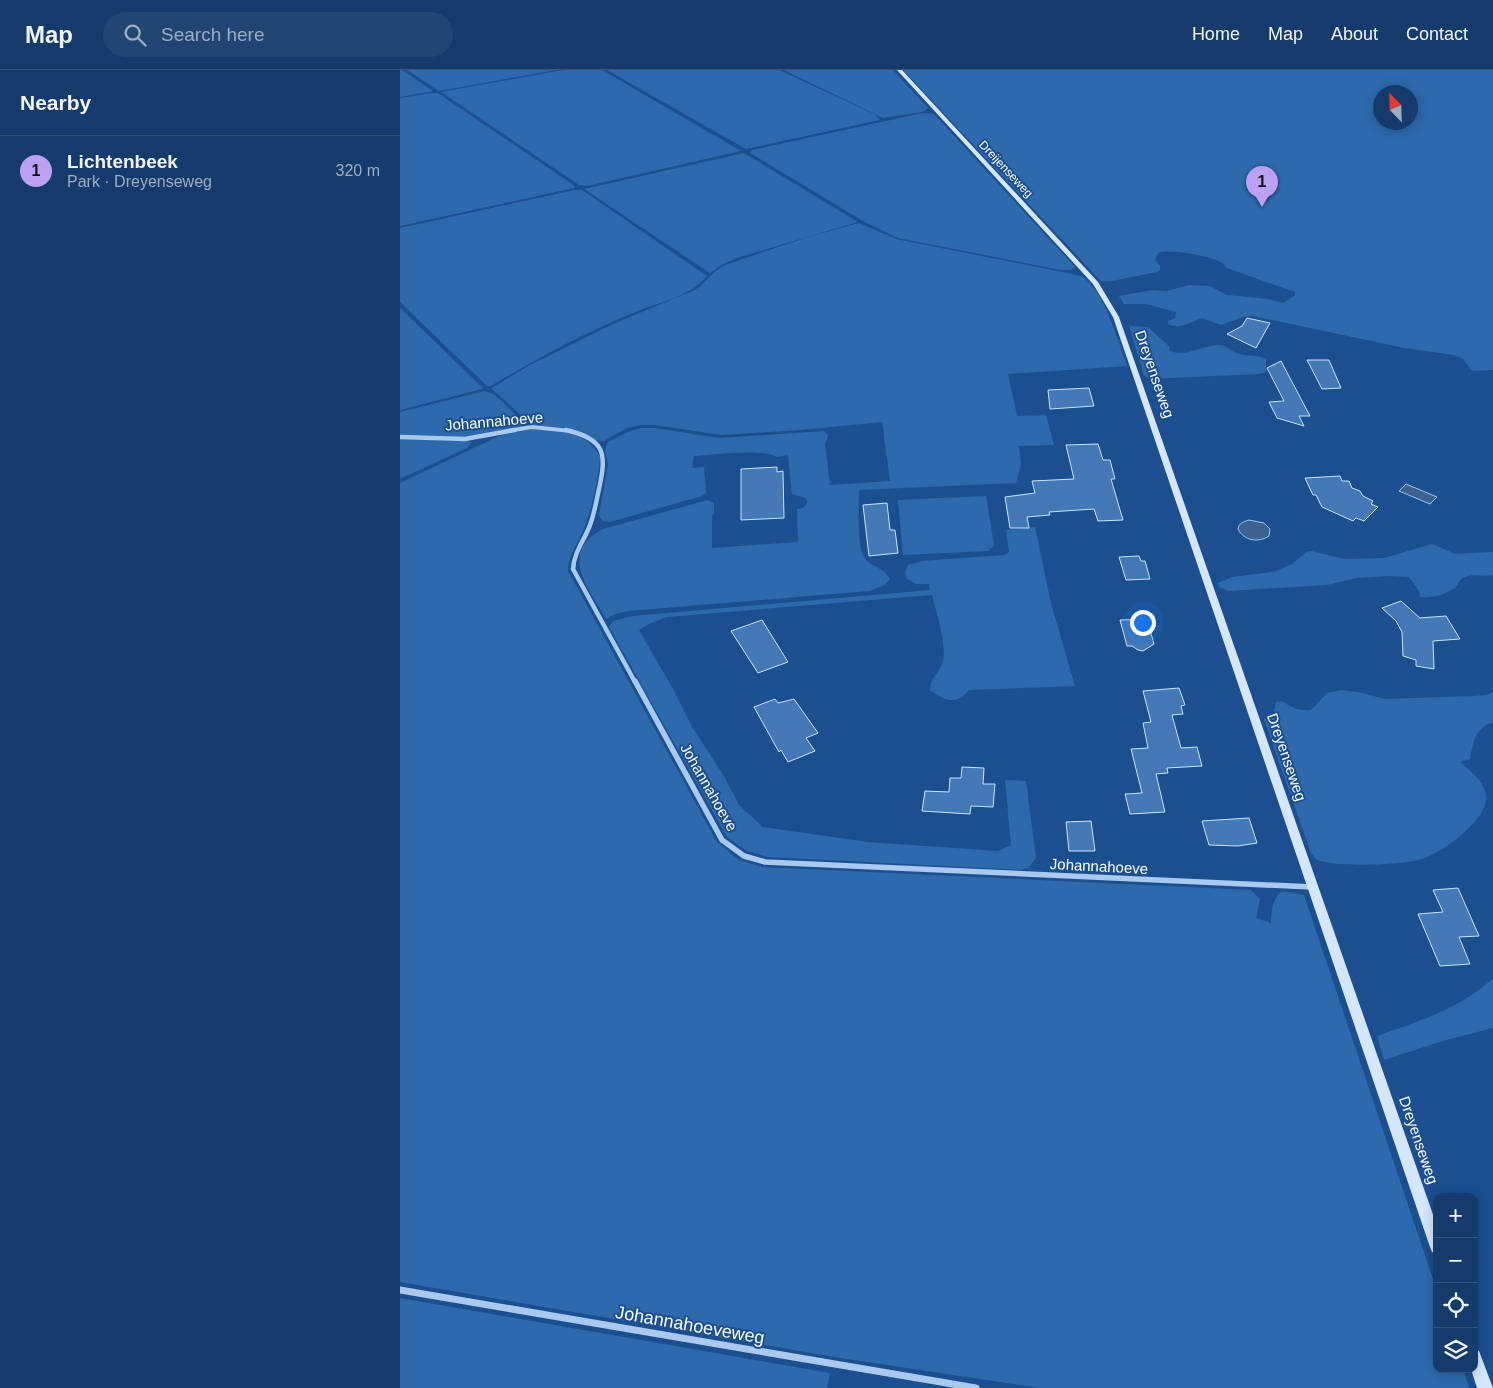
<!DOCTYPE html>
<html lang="en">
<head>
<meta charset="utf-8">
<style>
	:root { --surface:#143b6b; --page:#214673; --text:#f1f3f6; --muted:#9dadc1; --line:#33557e; --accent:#bca0f2 }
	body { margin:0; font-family:Helvetica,sans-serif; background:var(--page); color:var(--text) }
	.controls { position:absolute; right:15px; bottom:15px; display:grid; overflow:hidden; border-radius:10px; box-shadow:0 2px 12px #0003 }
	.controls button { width:45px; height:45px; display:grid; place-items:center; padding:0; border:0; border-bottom:1px solid var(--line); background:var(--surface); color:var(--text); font:25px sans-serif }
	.compass { position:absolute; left:973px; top:15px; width:45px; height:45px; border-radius:50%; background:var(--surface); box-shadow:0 2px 12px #0003; rotate:337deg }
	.you { position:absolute; left:742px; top:552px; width:18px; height:18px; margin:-12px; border:4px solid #fff; border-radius:50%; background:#1a73e8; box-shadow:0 0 0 8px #1a73e833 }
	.badge { display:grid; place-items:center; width:32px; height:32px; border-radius:50%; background:var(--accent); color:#111; font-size:16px; font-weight:700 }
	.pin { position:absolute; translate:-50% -41px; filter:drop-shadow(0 1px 2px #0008) }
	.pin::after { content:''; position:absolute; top:26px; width:18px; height:15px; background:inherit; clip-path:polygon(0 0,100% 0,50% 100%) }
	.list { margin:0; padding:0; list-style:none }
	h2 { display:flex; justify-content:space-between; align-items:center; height:65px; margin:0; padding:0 20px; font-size:21px }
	h2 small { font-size:16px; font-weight:400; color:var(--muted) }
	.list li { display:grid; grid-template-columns:32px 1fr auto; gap:15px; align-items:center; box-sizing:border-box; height:70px; padding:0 20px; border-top:1px solid var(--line) }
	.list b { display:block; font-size:19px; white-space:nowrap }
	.list p { margin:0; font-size:16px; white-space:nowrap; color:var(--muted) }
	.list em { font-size:16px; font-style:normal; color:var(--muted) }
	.icon { flex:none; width:28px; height:28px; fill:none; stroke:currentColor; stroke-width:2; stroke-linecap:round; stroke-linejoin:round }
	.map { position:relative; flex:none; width:1093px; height:1318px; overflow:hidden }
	header { display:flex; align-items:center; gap:30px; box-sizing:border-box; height:70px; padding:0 25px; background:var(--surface); border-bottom:1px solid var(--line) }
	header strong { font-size:24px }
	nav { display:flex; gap:28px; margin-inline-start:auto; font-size:18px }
	.search { width:350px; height:45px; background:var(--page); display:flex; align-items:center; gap:12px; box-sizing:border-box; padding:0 18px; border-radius:28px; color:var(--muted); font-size:19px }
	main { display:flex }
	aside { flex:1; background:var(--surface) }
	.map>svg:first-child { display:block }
</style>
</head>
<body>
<header>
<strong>Map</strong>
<div class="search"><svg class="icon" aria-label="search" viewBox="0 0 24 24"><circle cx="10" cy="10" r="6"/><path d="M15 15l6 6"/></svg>Search here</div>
<nav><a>Home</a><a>Map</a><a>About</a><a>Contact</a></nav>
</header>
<main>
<aside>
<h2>Nearby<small></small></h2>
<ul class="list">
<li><span class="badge">1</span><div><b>Lichtenbeek</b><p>Park · Dreyenseweg</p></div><em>320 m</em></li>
</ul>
</aside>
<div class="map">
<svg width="1093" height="1318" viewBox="0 0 1093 1318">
	<rect width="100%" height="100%" fill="#1b4f8f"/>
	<path fill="#2e69ad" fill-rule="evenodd" d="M0,0H2L33,21L0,27Z
		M7,0H156L39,21Z
		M163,0H202L341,81L187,116L179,115L41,22Z
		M207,0H379L476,45L480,50L346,79Z
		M384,0H493L528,38L522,42L483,48Z
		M503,0H1093V300L1072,301L1063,289L1054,285L1004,278L853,246L843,247L821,255L802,248C791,252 780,260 768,254V251L775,248L776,242L746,234H724L719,226L752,220L767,221L789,215L810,216L827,225L868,229L883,233L895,225V222L827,198C825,197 824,194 822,193C813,186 767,178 758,183L755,190L760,196V200L757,202L712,211H701ZM981,22H1011V52H981Z
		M32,23H38L175,116L174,118L0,156V28Z
		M523,43L534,44L675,197L671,200H661L498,168L463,151L350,83L352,80Z
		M344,83L458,152L337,188L323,194L310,203L184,119Z
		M175,120H182L307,206C289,228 258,232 233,243C184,263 136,289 91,316H87L0,232V158Z
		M459,153L496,169L682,206C706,224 717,269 727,296L608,304L617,346L646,345L654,375L619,376L621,394L616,413L459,420C459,436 456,479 466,490C474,498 483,497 490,509L483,516L469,521L228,541L215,544L206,549C189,518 157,483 203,459L308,430L314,433V444L312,446V478L398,472L397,439L403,438L407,433L406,428L392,424L388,385L377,387C364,378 311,385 294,386L292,398L304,397L306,423L302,426L210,452L203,451L200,448L199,444L208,396L205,379L208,372L230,361L242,358H254L319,368L424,361L428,365L425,375L430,415L490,411L482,352L401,360L321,365L255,355H241L227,358L204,371L194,370L166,358L132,355L92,319L93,317L130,295L213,254L295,220C306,212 313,201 325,195L408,167Z
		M0,238L83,318L82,319L0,340Z
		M729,256L748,257L770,277L769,280C783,289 803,275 819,275C827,275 829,280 836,283C846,287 857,283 866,290V302L859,304L749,309L744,305Z
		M85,321L95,325L128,356L66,367L0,366V342Z
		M132,359C160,361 185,359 200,387C198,411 192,439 183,461C177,475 168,485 168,501L317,772L339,790L362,797L851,820L860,829L856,848L871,853C872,839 871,831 882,821L904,825L1037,1221V1299H1063L1069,1318H640L434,1287L0,1212V413L99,366Z
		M0,369L65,371L72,372L67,378L0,409Z
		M586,426L594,475L588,481L503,485L498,430Z
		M635,457L651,533L675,616L569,620C556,636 545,631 530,620C530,608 540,602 543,591C547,576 536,541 532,525L267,547L249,554L239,560L273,619L292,657L324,706L339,735L363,757L468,772L598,781L611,775L605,710L626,711L636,788L629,797L621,800L368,787L347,781L327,767L209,557L213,551L233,546L530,520L529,514H516L507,509L505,502L508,495L522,491L604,485L609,482L606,460Z
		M1032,474L1055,484L1093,482V505C1084,507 1073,503 1065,507C1059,509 1059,514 1055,518C1046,524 1030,529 1020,527L1019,521L1009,507L990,506L956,508L927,515L828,521L819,517L818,513L832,507L873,502L892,494L906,482L911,481L944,489L984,488Z
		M941,620L958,622L985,629L1074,626L1087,625L1093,622V652C1075,658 1073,672 1070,689L1060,692C1070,701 1083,710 1086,724C1091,748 1042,783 1022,789C1005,795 930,798 916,789C914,787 913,785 911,783L864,649L873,644L876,632L882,631C892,638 899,641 911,640L927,623Z
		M1093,908V958L1046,970L984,990L977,966C1017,952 1062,938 1093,908Z
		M0,1228L430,1303L427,1318H0Z"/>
	<path fill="#3c6290" stroke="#9cc4f0" d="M1006,414L1037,427L1030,434L999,421Z
		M849,450L864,453L870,459L869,466C859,473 844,471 838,459C839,453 843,452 849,450Z"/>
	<path fill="#4478b7" stroke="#cfe3fa" d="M847,248L870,253L856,278L827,264L842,256Z
		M907,290H929L941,318L922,319Z
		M881,291L910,346H899L904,356L877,348L869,332L884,331L867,298Z
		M689,318L694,336L650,339L648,320Z
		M698,374L703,390H710L715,409H711L723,450L698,451L694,439L649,442L650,445L627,447L629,458H610L605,427L635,423L632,411L674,409L666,375Z
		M377,397V402L383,401L384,448L341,450V399Z
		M940,406L942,411H949L952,418L960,421L963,426L973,431L971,434L978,437L964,451L956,448L953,451L922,437L916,425H913L905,408Z
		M487,433L490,460H495L498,483L469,486L463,435Z
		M739,486L741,491H745L750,509L726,510L719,487Z
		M1001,531L1020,548L1046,546L1060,569L1033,571L1034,599L1016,596V590L1003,586L1002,562L996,551L982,538Z
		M747,549L754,574L743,581L738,580L732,576H727L720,550Z
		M362,550L388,592L358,603L331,561Z
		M779,618L785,635L781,636L783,644L772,645L781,678L797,677L802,696L767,698L768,703L756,704L765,742L730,744L725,724L742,723L731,679L748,678L743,653L751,652L743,621Z
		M375,629L378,633L394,629L418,663L406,668L415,681L388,692L381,680L379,682L354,637Z
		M562,697L584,698L583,714H595L593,737L571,736L570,744L522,741L525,721L549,722L550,708H561Z
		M849,748L857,773L838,776L809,775L802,751Z
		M691,751L695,781H669L666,752Z
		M1058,818L1079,866L1059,867L1070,894L1040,896L1018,844L1043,842L1033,820Z"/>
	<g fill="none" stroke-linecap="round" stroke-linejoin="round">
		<path stroke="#a9c9ee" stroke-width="4" d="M108,361L132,357L171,361"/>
		<path stroke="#a9c9ee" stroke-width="4.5" d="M166,360C205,369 207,383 199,419C196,432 194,447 188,460C182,473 174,484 173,499L235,612
			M0,367L65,369L115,360"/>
		<path stroke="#a9c9ee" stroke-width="5.5" d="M235,611L322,770L344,786L365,792L912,817"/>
		<path stroke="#a9c9ee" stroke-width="7" d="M0,1220L576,1318"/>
		<path fill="#d6e6fa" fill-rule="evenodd" d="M497,0H502L698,212L719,247L1037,1156V1184L1032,1182L1030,1177L713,247L693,214Z
			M1074,1279L1079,1281L1093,1318H1077L1071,1299H1074Z"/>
	</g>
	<g text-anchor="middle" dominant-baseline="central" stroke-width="4" stroke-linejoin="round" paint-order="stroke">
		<g font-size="12" fill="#fff" stroke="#1b4f8f">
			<text transform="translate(606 99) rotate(47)">Dreijenseweg</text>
		</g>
		<g font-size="15" fill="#fff" stroke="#1b4f8f">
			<text transform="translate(755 304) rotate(71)">Dreyenseweg</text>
			<text transform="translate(94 351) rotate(-5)">Johannahoeve</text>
			<text transform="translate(887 687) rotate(71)">Dreyenseweg</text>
			<text transform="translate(309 717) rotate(60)">Johannahoeve</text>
			<text transform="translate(699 796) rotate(3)">Johannahoeve</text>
			<text transform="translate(1019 1070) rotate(71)">Dreyenseweg</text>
		</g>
		<g font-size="18" fill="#fff" stroke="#1b4f8f">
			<text transform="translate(290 1255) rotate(10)">Johannahoeveweg</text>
		</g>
	</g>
</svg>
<div class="controls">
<button>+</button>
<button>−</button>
<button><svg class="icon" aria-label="locate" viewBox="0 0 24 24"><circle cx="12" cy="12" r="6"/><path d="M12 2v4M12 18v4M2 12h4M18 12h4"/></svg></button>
<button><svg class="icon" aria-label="layers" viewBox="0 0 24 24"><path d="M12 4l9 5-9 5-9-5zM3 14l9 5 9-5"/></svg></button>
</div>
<svg class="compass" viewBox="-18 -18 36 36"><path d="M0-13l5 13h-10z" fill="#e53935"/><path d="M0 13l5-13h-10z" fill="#9dadc1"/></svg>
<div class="you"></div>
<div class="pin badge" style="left:862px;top:137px">1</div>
</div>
</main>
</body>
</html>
